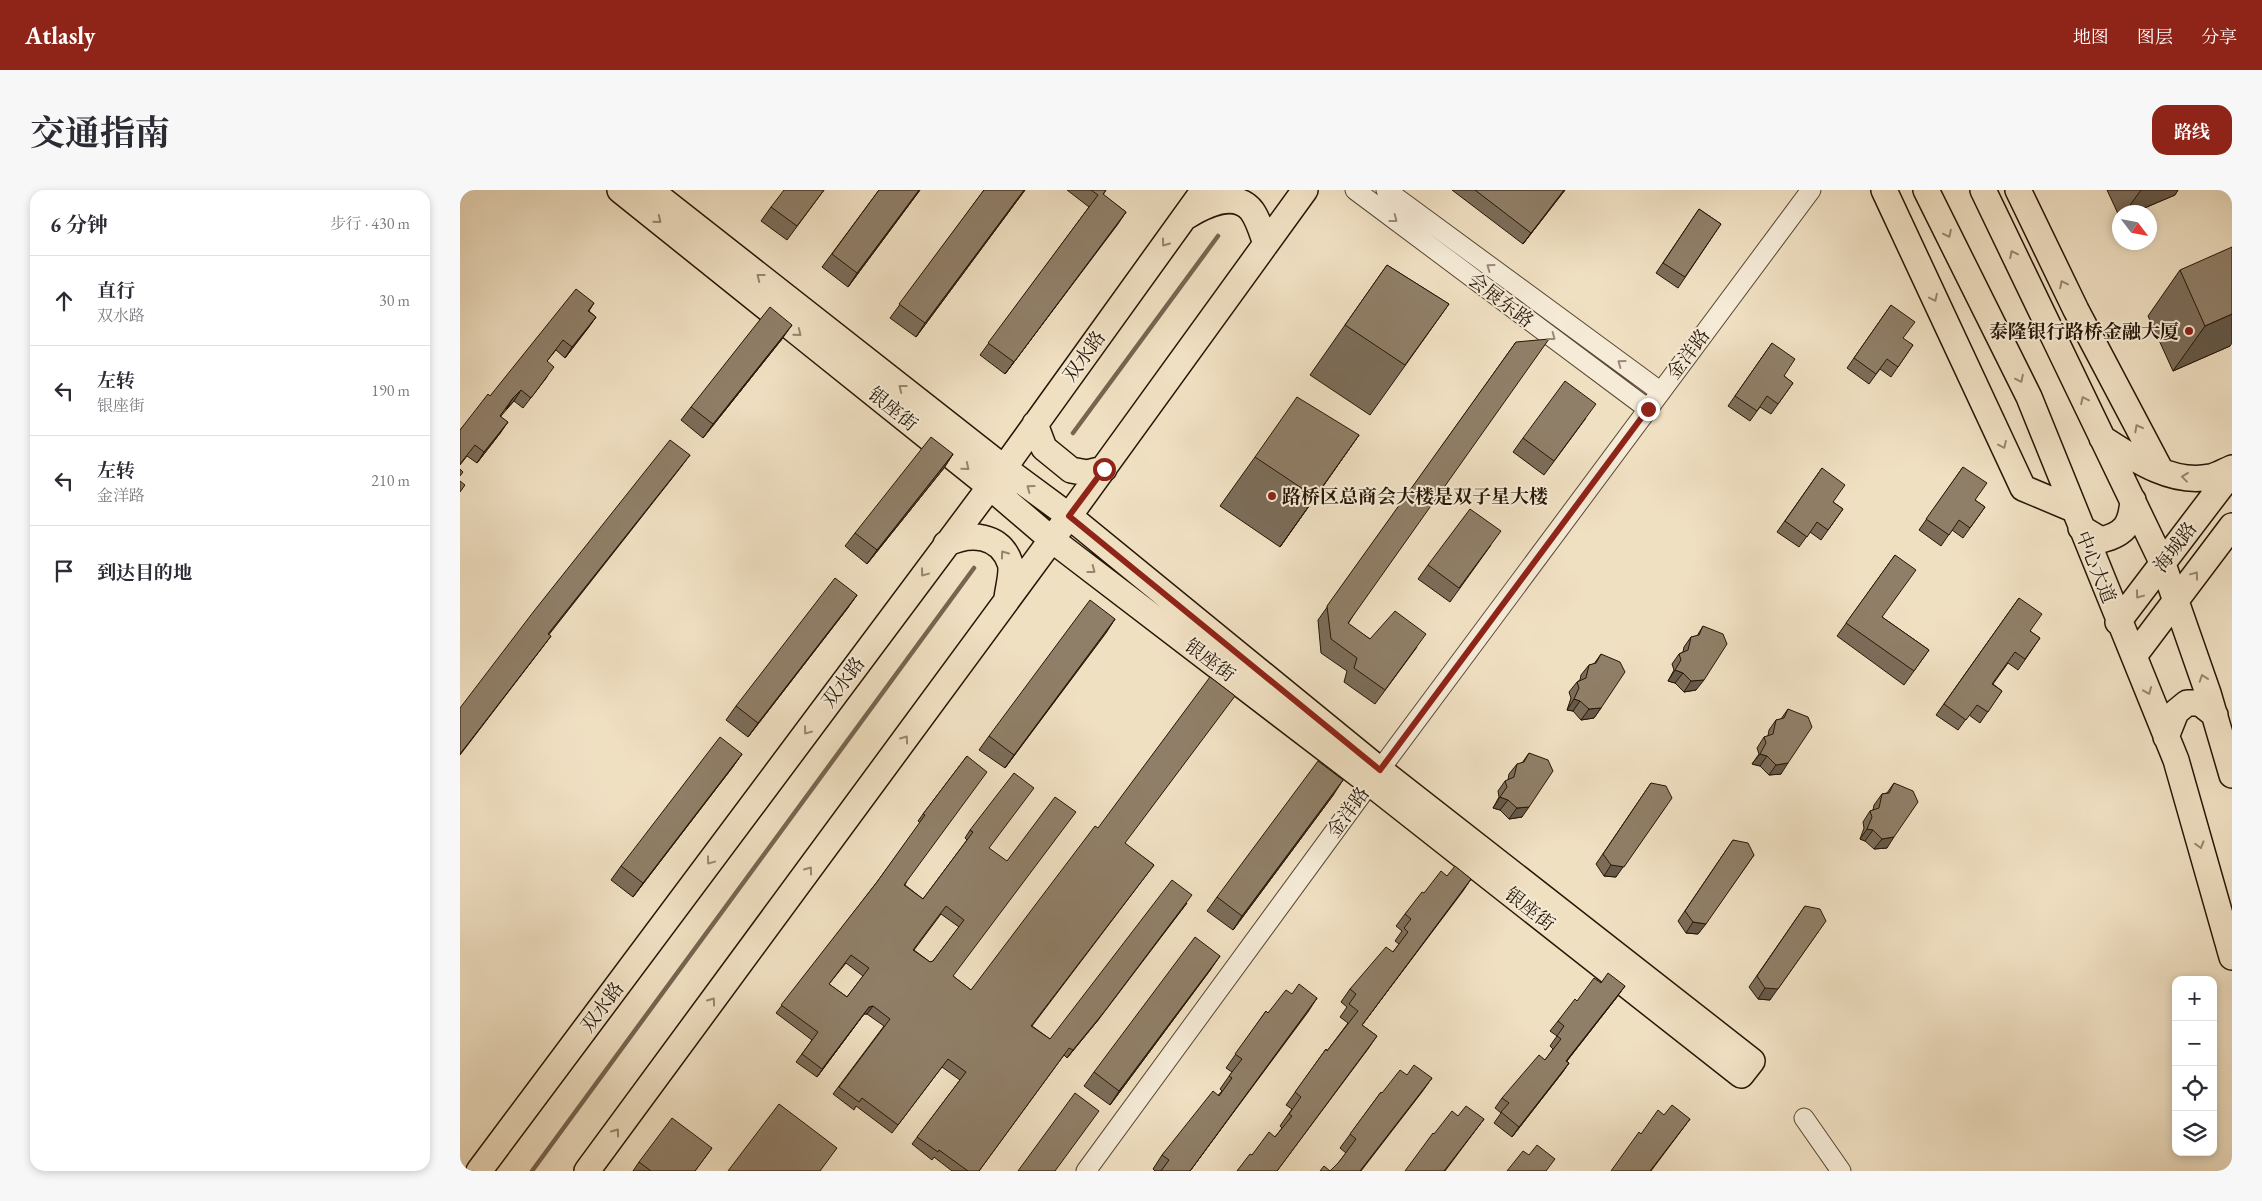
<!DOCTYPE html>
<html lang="zh">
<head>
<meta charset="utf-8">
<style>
	:root { --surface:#fff; --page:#f7f7f7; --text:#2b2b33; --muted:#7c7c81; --line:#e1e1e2; --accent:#8f2418 }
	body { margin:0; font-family:"EB Garamond","Noto Serif SC",serif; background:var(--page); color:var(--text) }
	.controls { position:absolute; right:15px; bottom:15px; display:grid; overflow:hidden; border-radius:10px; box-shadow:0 2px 8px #0003 }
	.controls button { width:45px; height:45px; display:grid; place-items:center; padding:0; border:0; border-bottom:1px solid var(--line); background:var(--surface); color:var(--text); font:25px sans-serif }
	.compass { position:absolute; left:1652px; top:15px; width:45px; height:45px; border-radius:50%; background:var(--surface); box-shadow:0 2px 8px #0003; rotate:122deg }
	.stop { position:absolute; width:15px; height:15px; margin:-11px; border:4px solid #8f2418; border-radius:50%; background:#fff }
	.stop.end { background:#8f2418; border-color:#fff; box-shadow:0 1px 5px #0008 }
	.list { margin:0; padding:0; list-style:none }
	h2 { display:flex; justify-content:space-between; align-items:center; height:65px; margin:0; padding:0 20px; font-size:21px }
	h2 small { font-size:16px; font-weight:400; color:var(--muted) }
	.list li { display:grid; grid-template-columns:32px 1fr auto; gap:15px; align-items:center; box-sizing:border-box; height:90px; padding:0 20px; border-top:1px solid var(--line) }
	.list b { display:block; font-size:19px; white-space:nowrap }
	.list p { margin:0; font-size:16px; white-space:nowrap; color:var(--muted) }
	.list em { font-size:16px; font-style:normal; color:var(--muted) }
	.icon { flex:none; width:28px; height:28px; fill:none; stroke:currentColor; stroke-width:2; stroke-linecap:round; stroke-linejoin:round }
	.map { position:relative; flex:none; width:1772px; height:981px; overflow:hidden; border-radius:15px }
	header { display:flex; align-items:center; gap:30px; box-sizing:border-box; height:70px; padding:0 25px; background:var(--accent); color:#fff }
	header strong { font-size:24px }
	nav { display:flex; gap:28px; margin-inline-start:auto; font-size:18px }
	.intro { display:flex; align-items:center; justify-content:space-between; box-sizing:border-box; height:120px; padding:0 30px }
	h1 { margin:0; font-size:35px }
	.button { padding:12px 22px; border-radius:15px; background:var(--accent); color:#fff; font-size:18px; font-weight:700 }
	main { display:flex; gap:30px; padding:0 30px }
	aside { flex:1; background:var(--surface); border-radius:15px; box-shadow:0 2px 8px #0003 }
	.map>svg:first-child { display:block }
</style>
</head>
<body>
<header>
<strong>Atlasly</strong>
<nav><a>地图</a><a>图层</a><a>分享</a></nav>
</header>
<div class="intro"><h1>交通指南</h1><a class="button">路线</a></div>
<main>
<aside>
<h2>6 分钟<small>步行 · 430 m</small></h2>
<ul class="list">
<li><svg class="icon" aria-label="ahead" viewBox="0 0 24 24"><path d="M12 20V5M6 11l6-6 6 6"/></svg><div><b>直行</b><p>双水路</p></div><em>30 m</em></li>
<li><svg class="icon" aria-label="left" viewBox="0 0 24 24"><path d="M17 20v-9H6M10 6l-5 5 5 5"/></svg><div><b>左转</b><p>银座街</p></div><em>190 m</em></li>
<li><svg class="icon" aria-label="left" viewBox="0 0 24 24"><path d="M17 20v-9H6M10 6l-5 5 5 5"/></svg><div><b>左转</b><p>金洋路</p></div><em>210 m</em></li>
<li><svg class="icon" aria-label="arrive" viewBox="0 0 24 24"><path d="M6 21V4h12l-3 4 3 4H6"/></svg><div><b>到达目的地</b></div></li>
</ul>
</aside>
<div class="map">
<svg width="1772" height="981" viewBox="0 0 1772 981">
	<rect width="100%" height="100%" fill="#f0e0c2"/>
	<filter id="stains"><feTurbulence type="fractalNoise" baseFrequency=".004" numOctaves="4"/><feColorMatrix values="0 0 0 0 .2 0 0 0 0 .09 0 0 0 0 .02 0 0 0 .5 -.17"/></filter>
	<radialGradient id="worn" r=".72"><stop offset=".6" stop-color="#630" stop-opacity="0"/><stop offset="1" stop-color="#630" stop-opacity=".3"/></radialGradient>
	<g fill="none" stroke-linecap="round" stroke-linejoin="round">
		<path stroke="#776550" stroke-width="4.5" d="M613,243L758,46
			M72,981L514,378"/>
		<g stroke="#594835" stroke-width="21">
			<path id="minor" d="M895,0L1188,219
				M926,0L1201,202
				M1344,928L1381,981
				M626,981L910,593L1351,0"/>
		</g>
		<g stroke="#271506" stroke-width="28">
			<path id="major" d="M160,0L529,296L591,349L910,593L1281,885L1292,871L920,580L609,326L544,278L190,0
				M1424,0L1563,298L1613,319
				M1466,0L1569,207L1716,570L1772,767
				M1523,0L1703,374L1748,503L1772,585
				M1558,0L1616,120L1701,281
				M727,26C745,15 776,0 792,21C799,31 802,43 806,54
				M575,234L584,258L611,280L627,283L644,279
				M1642,248C1673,268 1711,295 1750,287C1757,286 1765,281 1772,278
				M1621,338L1641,350C1665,344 1671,335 1673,310
				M486,354C510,342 540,344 550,373C553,382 548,398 547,408
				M1658,432L1772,282
				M1674,466L1772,336
				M1706,547L1716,522L1727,513H1740L1755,525
				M19,981L544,278L744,0
				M127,981L609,326L845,0"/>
		</g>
		<use href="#minor" stroke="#f5ebd7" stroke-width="19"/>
		<use href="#major" stroke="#f0e0c2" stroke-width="25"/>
	</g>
	<path fill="#7c6d59" stroke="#271506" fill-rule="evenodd" d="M364,0L327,50L301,31L311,17Z
		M419,0H460L388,97L362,77Z
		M524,0H565L456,147L430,128Z
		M607,0H646L643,5L666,22L545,184L520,165L629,17Z
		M992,0H1105L1063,54Z
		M1647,0H1718L1715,5L1675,22H1660V28Z
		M1239,19L1261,34L1218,98L1196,83Z
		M927,75L989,114L910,225L850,185Z
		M1720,80L1770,156L1713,181L1688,126Z
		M134,113L129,121L136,127L105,168L96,160L87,171V187L63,218L54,211L41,226V242L17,273L7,266L0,275V240L30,206Z
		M1431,115L1443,149L1453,155L1431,187L1420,179L1409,194L1387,178Z
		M322,149L243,248L221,230L231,217Z
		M1056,152L888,434L910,449L957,457L915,514L884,492L887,481L861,463L858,430Z
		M1312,153L1324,186L1333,193L1311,224L1300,217L1290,231L1268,216Z
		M1126,228L1084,285L1053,262L1063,248Z
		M899,245L820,357L760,316L795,267Z
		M493,264L484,278L407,374L385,356L395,343Z
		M1503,277L1515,310L1525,317L1503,348L1492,340L1481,356L1459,340Z
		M1362,278L1373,312L1383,319L1361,350L1350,342L1339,357L1317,342Z
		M1031,355L990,412L958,389L968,375Z
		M1435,365L1422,427L1469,460L1444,495L1377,446Z
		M397,405L387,419L288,547L266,530L276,516Z
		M1559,408L1570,441L1580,448L1558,480L1548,473L1533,494L1542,501L1520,533L1509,525L1498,540L1476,525Z
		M655,429L545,578L519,560L529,546Z
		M1243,436L1236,500L1224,502L1215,493L1208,491L1214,480L1212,474L1219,464L1223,462L1224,457L1231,447L1237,446Z
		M1141,464V518L1134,528L1121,530L1113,521L1107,520L1111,508L1109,502L1117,492L1120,490L1121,485L1129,475L1134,474Z
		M1328,519L1321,584L1309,585L1300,576L1292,574L1299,564L1297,558L1304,547L1308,546L1309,540L1316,530L1321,529Z
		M1069,563L1062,627L1049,629L1040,620L1033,618L1039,607L1038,601L1045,591L1048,590L1049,584L1057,574L1062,573Z
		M282,564L272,578L173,707L151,690L161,676Z
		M507,566L445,695L463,709L507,650L505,648L510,640L529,658L493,786L511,800L665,654L694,675L572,836L590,849L639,829L607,868L604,865L519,981H492L474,967L472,970L452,954L500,890L482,877L432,943L396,916L394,920L373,904L424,836L407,824H404L357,887L336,872L352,850L316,823L417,692L460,633L458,631L463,624ZM481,724L499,737L473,771L470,772L454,760ZM386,773L403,786L387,807L369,794Z
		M1191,593L1156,687L1144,686L1136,674Z
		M1434,593L1427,658L1414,659L1405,651L1400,649L1404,638L1403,632L1410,621L1413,620L1414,615L1422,604L1427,603Z
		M874,604L773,740L747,721L757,707Z
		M1273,650L1294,665L1238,744L1226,743L1218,731Z
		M987,686L1011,689L902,835L917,846L908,859L817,981H777L792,965L815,947L822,938L820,936L832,919L826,915L866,859L867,861L888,833L880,827L887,817L881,812L890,799L933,762L939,754L935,751L942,741L936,736L945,724L964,703Z
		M1345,716L1310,810L1298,809L1289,797Z
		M751,779L650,915L624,896L634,882Z
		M832,804L857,808L730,981H695L693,979L702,965L762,901L760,899L772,882L766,878L806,821L808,823Z
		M1157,807L1107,871L1109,873L1102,883L1052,947L1034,933L1041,923L1035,918L1042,908L1085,870L1093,859L1090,856L1097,846L1090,841L1098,831L1117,811Z
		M921,902L922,903L962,902L879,972L886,963L880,958Z
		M252,958L235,981H173L179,972Z"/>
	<path fill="#655949" stroke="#271506" d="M459,0H460L388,97L397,83Z
		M564,0H565L456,147L465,133Z
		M1104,0H1105L1063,54L1071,43Z
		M1681,0H1718L1715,5L1675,22H1665Z
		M666,22L658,34L545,184L554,172Z
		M1772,124V153L1770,156L1713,181L1745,136Z
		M136,127L129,137L105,168L112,157Z
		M332,135L322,149L243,248L253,234Z
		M61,200L54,211L46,219L53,208Z
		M48,232L41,242L17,273L24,262Z
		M899,245L864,295L820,357Z
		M493,264L484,278L407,374L417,360Z
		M230,265L221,277L80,456L88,444Z
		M397,405L387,419L288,547L298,533Z
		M655,429L646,443L545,578L554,565Z
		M91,446L82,458L0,565V564Z
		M1215,480L1223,483L1215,493L1208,491Z
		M1244,490L1236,500L1224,502L1231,491Z
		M1114,509L1120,511L1113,521L1107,520Z
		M1141,518L1134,528L1121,530L1129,519Z
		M282,564L272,578L173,707L183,693Z
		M1300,564L1307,566L1300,576L1292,574Z
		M1328,573L1321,584L1309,585L1316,575Z
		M883,590L874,604L773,740L782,726Z
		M1040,607L1048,610L1040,620L1033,618Z
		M1069,617L1062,627L1049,629L1057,618Z
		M1204,619L1156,687L1144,686L1151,675Z
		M1407,639L1413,640L1405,651L1400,649Z
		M1434,647L1427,658L1414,659L1422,649Z
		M1011,689L1003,701L893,847L902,835Z
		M727,713L639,829L607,868L613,860Z
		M1233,732L1246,734L1238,744L1226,743Z
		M1358,742L1310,810L1298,809L1305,798Z
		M760,766L751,779L650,915L659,901Z
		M1165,796L1157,807L1099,881L1106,871Z
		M857,808L848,822L730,981Z
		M413,816L407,824H404L357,887L409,817Z
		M1109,873L1102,883L1052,947L1059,937Z
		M972,888L962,902L901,981H900Z
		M1024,929L985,981H984Z
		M1230,929L1191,981H1190Z"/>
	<path fill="#907f68" stroke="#271506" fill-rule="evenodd" d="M324,0H364L337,36L311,17Z
		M419,0H459L397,83L372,64Z
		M524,0H564L465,133L439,114Z
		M631,0H646L643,4L666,22L554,172L528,153L638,5Z
		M1015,0H1104L1071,43Z
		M1239,19L1261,34L1225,87L1203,73Z
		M1772,57V124L1745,136L1720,80Z
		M927,75L989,114L945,175L885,135Z
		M116,99L134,113L128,121L136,127L112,157L103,150L87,171L94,177L71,208L61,200L53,208L40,226L48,232L24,262L15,255L0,274V240L28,204L30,206Z
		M1431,115L1455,132L1443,148L1453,155L1438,177L1427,169L1416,184L1394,168Z
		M310,117L332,135L253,234L231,217Z
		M1089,149L888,433L910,449L935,421L966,444L925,500L894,478L897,468L871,449L867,416L1056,152Z
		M1312,153L1335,169L1324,186L1333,193L1318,214L1307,206L1297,221L1275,206Z
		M1105,191L1136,214L1094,271L1063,248Z
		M837,207L899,245L855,307L795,267Z
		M471,247L493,264L417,360L395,343Z
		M210,250L230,265L88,444L91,446L0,564V518L74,421Z
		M1503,277L1527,293L1515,310L1525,317L1510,338L1499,330L1489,345L1466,329Z
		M1362,278L1385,295L1373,312L1383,319L1368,340L1357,332L1347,347L1325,331Z
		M0,279L3,282L0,286Z
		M0,291L5,295L0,302Z
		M1010,319L1041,341L999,398L968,375Z
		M1435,365L1456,380L1422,427L1469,460L1454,481L1386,433Z
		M375,388L397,405L298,533L276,516Z
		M1559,408L1582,424L1570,441L1580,448L1565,469L1555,462L1532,494L1542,501L1528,522L1517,515L1506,530L1484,514Z
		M630,410L655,429L554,565L529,546Z
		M1243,436L1263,444L1267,454L1244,490L1231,491L1223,483L1215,480L1221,470L1219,464L1228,460L1231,447L1239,445Z
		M1141,464L1160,472L1165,482L1141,518L1129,519L1120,511L1114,509L1119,498L1117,492L1126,488L1129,475L1136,473Z
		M750,487L775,506L665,653L694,675L571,836L590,849L712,690L732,705L644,822L613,860L609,858L519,981H508L479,960L478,962L457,947L506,882L488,869L438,935L402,908L399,912L379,897L430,829L413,816L409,817L362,879L342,864L358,842L321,815L417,692L465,625L463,624L507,566L527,582L444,695L463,709L513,642L510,640L554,583L574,598L529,658L547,671L595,607L616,622L493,786L511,800L635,636L638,638ZM486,716L504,730L473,771L470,772L453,760ZM391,765L409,778L387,807L369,794Z
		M1328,519L1348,527L1352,537L1328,573L1316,575L1307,566L1300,564L1306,553L1304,547L1313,544L1316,530L1324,528Z
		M260,547L282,564L183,693L161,676Z
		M1069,563L1088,570L1093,581L1069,617L1057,618L1048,610L1040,607L1047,597L1045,591L1054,587L1057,574L1064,572Z
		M858,571L883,590L782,726L757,707Z
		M1191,593L1206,596L1212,608L1164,677L1151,675L1143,664Z
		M1434,593L1453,601L1458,612L1434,647L1422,649L1413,640L1407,639L1412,627L1410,621L1419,618L1422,604L1429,603Z
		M1273,650L1288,653L1294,665L1246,734L1233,732L1225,721Z
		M995,676L1011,689L902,835L917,846L817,981H777L790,964L792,965L809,942L815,947L832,926L829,924L841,907L835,902L866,859L867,861L898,821L889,814L896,804L890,799L926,757L933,762L948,742L944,738L951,729L945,724L962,702L964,703L981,681L987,686Z
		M1345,716L1360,719L1366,731L1318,799L1305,798L1297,786Z
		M735,747L760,766L659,901L634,882Z
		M1148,783L1165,796L1106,871L1109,873L1059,937L1041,922L1049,913L1042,908L1079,865L1085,870L1101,849L1097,846L1104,836L1098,831L1115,809L1117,811L1134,788L1141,793Z
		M839,794L857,808L730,981H701L709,970L702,965L753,901L759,906L772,888L769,886L782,869L775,864L806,821L808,823L826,800L832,804Z
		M954,875L972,888L900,981H870L879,972L896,949L890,944L921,902L922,903L940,880L947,885Z
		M615,903L639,921L595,981H558Z
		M319,914L377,958L360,981H268Z
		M1212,915L1230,929L1190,981H1151L1179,942L1181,944L1198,920L1204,925Z
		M1006,916L1024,929L984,981H945L973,943L974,944L992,921L998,926Z
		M212,928L252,958L235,981H191L179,972Z
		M1077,955L1095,969L1086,981H1047L1063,961L1069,965Z
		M864,976L870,981H860Z"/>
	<defs><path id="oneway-chevron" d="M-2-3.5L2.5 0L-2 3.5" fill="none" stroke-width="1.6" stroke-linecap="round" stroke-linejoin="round" transform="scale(1.25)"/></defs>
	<g stroke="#988b79">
		<use href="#oneway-chevron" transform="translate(934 29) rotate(37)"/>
		<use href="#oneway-chevron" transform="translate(1030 77) rotate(-144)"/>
		<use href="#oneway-chevron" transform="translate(1092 147) rotate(37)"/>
		<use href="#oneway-chevron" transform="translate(1161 173) rotate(-144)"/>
	</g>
	<g stroke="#96856d">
		<use href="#oneway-chevron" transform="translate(198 30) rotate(39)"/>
		<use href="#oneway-chevron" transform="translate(1488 44) rotate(64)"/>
		<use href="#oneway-chevron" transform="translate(705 53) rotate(126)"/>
		<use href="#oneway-chevron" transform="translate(1553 64) rotate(-116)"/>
		<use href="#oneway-chevron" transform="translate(300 87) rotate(-142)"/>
		<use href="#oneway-chevron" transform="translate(1603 94) rotate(-116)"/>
		<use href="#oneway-chevron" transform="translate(1474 108) rotate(65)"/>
		<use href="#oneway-chevron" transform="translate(338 143) rotate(39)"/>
		<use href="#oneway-chevron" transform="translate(1560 189) rotate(64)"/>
		<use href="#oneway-chevron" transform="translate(442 198) rotate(-142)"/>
		<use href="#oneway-chevron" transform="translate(1624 210) rotate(-116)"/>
		<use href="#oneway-chevron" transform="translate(1678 238) rotate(-118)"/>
		<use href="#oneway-chevron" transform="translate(1543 255) rotate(65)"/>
		<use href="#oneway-chevron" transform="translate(506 277) rotate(39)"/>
		<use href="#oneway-chevron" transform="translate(1725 287) rotate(-173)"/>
		<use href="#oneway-chevron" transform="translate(570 298) rotate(-144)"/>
		<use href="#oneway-chevron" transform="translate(544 364) rotate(-126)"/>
		<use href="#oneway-chevron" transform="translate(632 380) rotate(37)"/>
		<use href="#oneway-chevron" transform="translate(464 383) rotate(127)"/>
		<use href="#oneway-chevron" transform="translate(1735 385) rotate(-53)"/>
		<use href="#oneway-chevron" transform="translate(1679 405) rotate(127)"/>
		<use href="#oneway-chevron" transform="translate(1743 488) rotate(-109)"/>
		<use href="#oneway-chevron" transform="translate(1688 501) rotate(68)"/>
		<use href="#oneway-chevron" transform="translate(347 541) rotate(127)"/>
		<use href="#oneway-chevron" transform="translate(445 549) rotate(-54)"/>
		<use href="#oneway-chevron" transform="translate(1740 655) rotate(74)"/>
		<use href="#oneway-chevron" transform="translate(250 671) rotate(127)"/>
		<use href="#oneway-chevron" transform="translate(349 680) rotate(-54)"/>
		<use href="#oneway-chevron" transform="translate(252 811) rotate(-54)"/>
		<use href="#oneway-chevron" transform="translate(156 942) rotate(-54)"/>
	</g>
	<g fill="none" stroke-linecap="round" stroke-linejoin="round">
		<path stroke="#8f2418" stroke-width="6" d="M644,279L609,326L920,580L1188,219"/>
	</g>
	<g fill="#8f2418" stroke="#f5ebd7" stroke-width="2">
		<circle cx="1729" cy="141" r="5"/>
		<circle cx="812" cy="306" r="5"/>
	</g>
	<g text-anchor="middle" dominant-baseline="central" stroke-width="4" stroke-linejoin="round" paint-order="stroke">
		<g font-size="19" fill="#271506" stroke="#f5ebd7">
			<text transform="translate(1041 110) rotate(37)">会展东路</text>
			<text transform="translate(1228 164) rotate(-53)">金洋路</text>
			<text transform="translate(624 166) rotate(-54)">双水路</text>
			<text transform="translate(433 219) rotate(39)">银座街</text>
			<text transform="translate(1715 357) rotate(-53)">海城路</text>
			<text transform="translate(1636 377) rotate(68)">中心大道</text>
			<text transform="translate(750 470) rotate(37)">银座街</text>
			<text transform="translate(383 492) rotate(-53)">双水路</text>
			<text transform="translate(888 622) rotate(-54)">金洋路</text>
			<text transform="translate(1070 719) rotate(38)">银座街</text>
			<text transform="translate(142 817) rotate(-53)">双水路</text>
		</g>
		<g font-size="19" font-weight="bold" fill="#271506" stroke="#f5ebd7" text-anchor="end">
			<text x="1719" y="141">泰隆银行路桥金融大厦</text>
			<text x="822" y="306" text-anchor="start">路桥区总商会大楼是双子星大楼</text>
		</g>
	</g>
	<rect width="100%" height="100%" filter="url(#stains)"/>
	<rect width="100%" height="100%" fill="url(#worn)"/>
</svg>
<div class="controls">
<button>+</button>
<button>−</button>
<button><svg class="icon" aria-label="locate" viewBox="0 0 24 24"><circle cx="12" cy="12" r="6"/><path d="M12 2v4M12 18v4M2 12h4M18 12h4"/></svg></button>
<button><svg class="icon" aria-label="layers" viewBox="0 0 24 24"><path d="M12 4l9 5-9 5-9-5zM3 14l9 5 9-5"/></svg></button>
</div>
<svg class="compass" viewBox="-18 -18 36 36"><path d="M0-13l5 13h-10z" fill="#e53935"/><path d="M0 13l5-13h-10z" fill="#7c7c81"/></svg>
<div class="stop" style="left:644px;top:279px"></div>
<div class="stop end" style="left:1188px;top:219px"></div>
</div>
</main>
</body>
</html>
